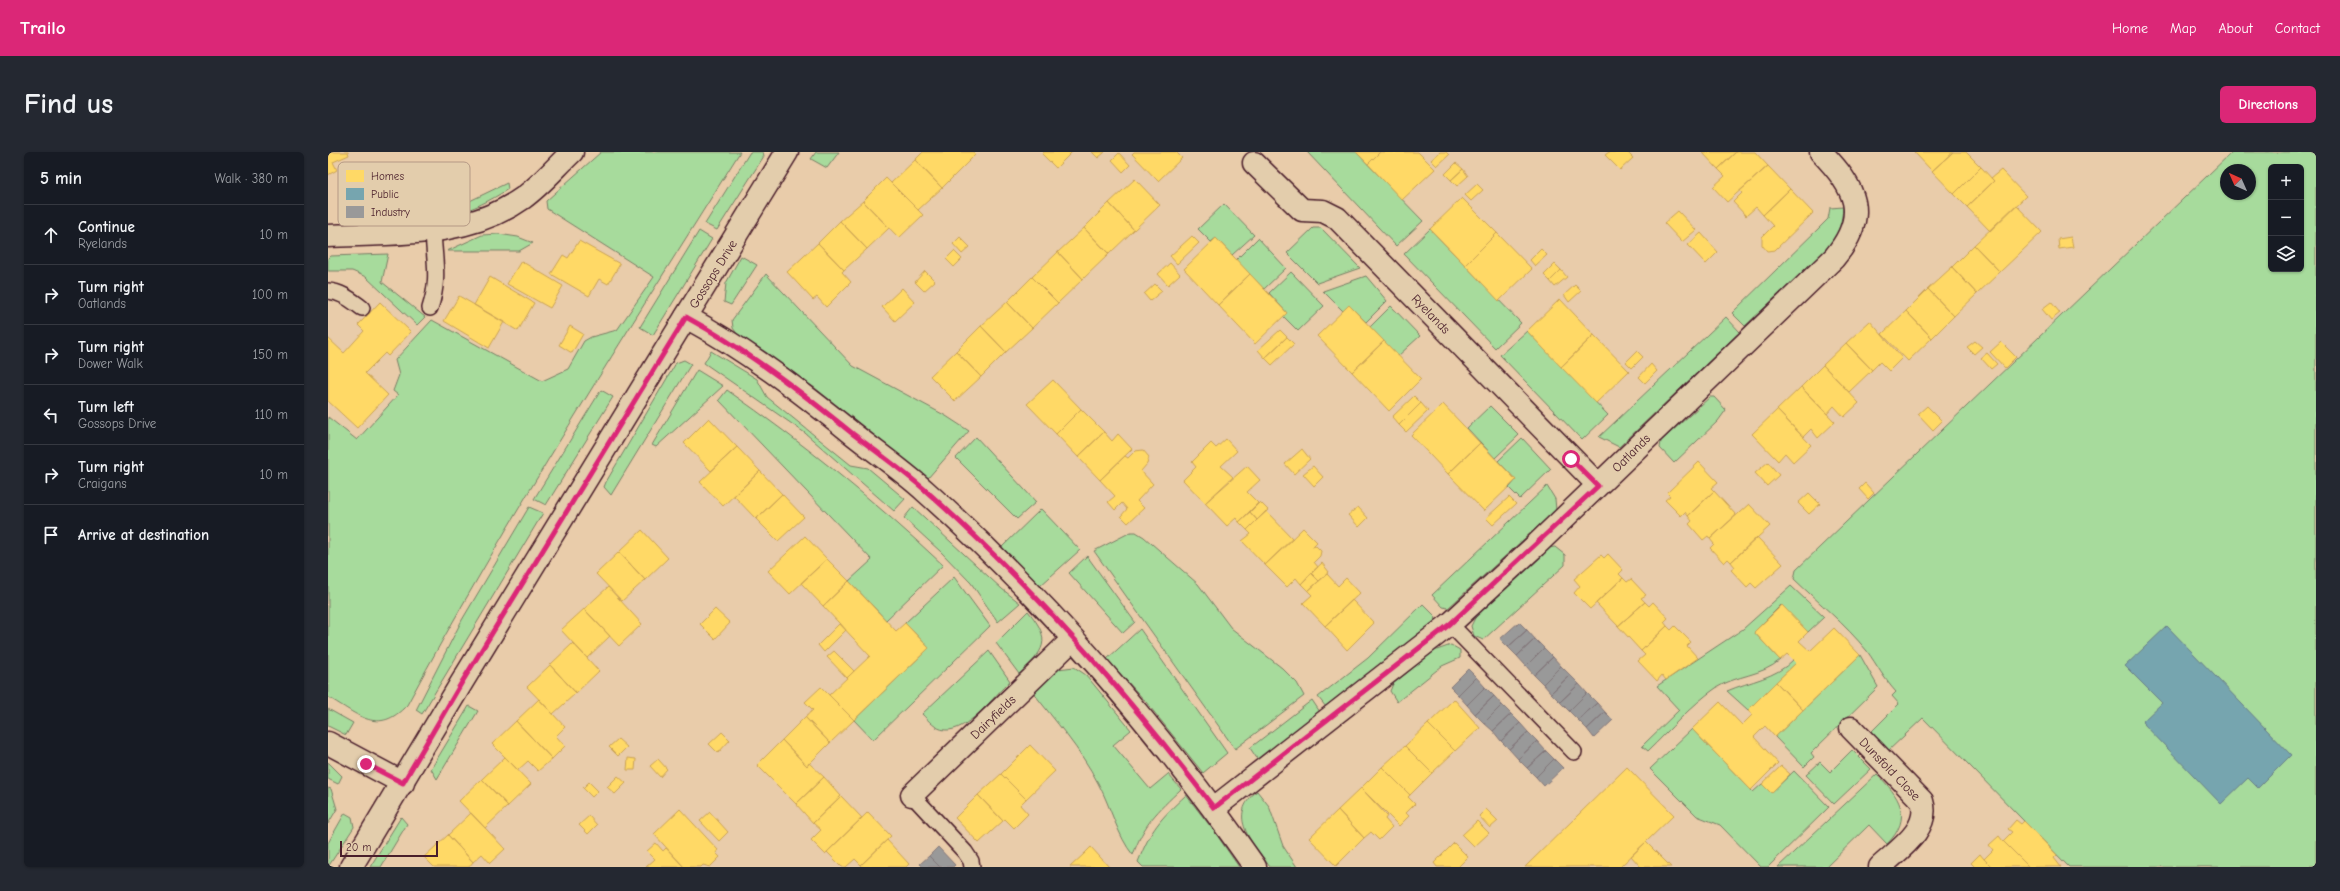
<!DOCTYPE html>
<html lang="en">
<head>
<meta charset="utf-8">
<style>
	:root { --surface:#171b24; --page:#242831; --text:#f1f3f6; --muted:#9ea1a6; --line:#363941; --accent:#db2777 }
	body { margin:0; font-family:"Comic Neue",sans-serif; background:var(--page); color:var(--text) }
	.controls { position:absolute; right:12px; top:12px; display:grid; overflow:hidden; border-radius:6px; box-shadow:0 1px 3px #0004 }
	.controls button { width:36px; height:36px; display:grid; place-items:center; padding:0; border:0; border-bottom:1px solid var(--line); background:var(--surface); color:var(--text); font:20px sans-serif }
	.compass { position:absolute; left:1892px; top:12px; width:36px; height:36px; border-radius:50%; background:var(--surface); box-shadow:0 1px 3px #0004; rotate:315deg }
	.scale { position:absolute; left:12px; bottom:10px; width:98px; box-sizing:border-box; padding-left:4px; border:2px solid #4a1f2b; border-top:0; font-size:11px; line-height:14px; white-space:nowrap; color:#4a1f2b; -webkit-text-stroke:3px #e3cdac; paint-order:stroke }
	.stop { position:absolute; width:12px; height:12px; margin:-9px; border:3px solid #db2777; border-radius:50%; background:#fff }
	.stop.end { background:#db2777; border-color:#fff; box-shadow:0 1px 4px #0008 }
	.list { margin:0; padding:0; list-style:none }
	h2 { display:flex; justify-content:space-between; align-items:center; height:52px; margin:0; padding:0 16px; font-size:17px }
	h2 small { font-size:13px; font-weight:400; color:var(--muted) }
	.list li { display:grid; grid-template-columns:26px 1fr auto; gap:12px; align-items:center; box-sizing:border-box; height:60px; padding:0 16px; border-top:1px solid var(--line) }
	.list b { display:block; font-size:15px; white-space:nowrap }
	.list p { margin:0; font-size:13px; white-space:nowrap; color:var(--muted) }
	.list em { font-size:13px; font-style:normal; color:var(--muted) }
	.icon { flex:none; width:22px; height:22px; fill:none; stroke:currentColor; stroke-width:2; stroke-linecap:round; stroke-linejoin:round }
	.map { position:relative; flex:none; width:1988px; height:715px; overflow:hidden; border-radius:6px }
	header { display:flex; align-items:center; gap:24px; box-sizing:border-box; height:56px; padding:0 20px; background:var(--accent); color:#fff }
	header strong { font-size:19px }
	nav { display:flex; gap:22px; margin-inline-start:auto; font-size:14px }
	.intro { display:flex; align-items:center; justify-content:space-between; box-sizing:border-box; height:96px; padding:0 24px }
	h1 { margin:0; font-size:28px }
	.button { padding:10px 18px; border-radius:6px; background:var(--accent); color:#fff; font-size:14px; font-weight:700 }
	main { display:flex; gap:24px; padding:0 24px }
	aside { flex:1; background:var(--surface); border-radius:6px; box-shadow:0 1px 3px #0004 }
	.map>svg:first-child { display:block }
</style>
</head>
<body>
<header>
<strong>Trailo</strong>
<nav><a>Home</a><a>Map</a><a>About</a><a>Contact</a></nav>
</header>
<div class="intro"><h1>Find us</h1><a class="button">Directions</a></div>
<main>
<aside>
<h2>5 min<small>Walk · 380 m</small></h2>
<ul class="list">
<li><svg class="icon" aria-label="ahead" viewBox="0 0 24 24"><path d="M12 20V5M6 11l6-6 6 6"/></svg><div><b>Continue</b><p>Ryelands</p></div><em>10 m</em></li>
<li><svg class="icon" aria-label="right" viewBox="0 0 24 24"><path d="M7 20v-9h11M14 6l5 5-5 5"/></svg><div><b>Turn right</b><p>Oatlands</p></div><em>100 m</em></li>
<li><svg class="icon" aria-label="right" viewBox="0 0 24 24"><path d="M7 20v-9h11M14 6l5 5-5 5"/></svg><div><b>Turn right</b><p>Dower Walk</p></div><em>150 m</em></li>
<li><svg class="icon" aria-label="left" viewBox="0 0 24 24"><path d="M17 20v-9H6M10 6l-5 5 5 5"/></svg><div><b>Turn left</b><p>Gossops Drive</p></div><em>110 m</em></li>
<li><svg class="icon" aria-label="right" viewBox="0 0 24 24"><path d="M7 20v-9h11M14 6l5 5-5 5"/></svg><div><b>Turn right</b><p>Craigans</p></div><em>10 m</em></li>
<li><svg class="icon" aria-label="arrive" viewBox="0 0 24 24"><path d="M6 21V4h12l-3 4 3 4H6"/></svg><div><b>Arrive at destination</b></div></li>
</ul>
</aside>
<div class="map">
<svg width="1988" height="715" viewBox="0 0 1988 715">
	<rect width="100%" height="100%" fill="#e9ccaa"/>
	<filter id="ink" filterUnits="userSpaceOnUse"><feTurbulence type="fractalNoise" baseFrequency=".025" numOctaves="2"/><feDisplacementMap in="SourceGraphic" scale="8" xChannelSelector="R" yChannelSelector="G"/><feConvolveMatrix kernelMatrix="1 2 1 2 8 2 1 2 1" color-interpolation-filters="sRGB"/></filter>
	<g filter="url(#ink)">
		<path fill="#a7db9c" stroke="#787d64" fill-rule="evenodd" d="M273,0H412C298,182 181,363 79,553C50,584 31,563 0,545V265L29,288L70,243L65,239L71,223L67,208L104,168L214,229L240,217L256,189L263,185L289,178L326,125L219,57L218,49Z
			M422,0H435L436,4L389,78L377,72Z
			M488,0H511L499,16L483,7Z
			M979,0H1028L1095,69L1068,94Z
			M1904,0H1988V715H1741L1595,566L1560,599L1542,581L1571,552L1564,544L1568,540C1556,527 1549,513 1539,499C1517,472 1491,451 1466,427L1468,418ZM1943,15H1973V117H1943ZM1898,18H1922V42H1898Z
			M179,31L180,37C162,49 145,57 125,63L123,58Z
			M896,52L926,83L904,103L888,86L883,90L870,77Z
			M1515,55C1514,70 1511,80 1503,93L1417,174L1404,161L1493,74L1500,67L1502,56Z
			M985,76H993L1032,116L989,131L959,101Z
			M1102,77L1193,171L1167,196L1076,102Z
			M371,79L384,87L325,183L312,175Z
			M170,82L190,85L205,91L191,99H119L154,83Z
			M930,86L958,116L936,137L908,108Z
			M60,102L54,130L97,165L89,173L38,125L24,119H0V106L2,104Z
			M413,104L429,113L403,153L396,150L398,131Z
			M963,120L996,154L970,179L955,164L959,161L941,141Z
			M438,122L525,214L618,264L641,279L600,326L487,236L412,186L405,176L404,168Z
			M1038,124L1059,149L1038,170L1021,153L1015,159L995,139Z
			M1063,154L1092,184L1070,204L1042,175Z
			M1398,165L1412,180L1291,295L1271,285Z
			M1199,179L1280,263L1254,288L1172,203Z
			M383,199L429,227L439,245L523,313L540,316L577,347L566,359L477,281L376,211Z
			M356,208L363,212L283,343L276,335L278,330L348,211Z
			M369,218L395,234L328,295L324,293Z
			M273,238L285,245L218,353L206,347Z
			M399,238C475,291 547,349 615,413L558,468L521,429L544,408L391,248Z
			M1382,245H1386L1398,258L1390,269L1346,311L1332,296L1333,289Z
			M1162,254L1191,283L1167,306L1139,276Z
			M648,285L708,350L689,367L628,306Z
			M1194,286L1223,317L1192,347L1181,336L1188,328L1170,309Z
			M1219,334L1227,347L1228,358L1120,456L1115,455L1104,443Z
			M201,355L215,361L94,562L88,558L134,468Z
			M585,355L674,437L692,451L670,470L643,431L613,400L576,366Z
			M713,357L752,398L712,434L674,395Z
			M803,380H808L816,385L870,432L903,476L954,516L969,531L976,544L907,597L766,399Z
			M1227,395L1237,403V413L1155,488L1146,484L1143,474L1150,460L1220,396Z
			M759,404L807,470L795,481L741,421Z
			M626,425L662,474L545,588L526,568L601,496L577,471Z
			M1463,434L1496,465L1480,480L1453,453L1426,480L1452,508C1434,524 1408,523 1388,536C1363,553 1341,579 1320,599L1314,594L1351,558L1329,534L1415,477Z
			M1095,452L1107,464L1108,468L998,555L990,545L1040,506Z
			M700,459C725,489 716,499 691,522L668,491Z
			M812,477L899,601L875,621L818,550L779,507Z
			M1123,493L1132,498V506L1114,514L1069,550L1062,539L1065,532L1106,499Z
			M661,499L682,529C666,544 640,580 617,578C607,577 601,569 594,562Z
			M1532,503L1550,535L1483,601L1486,605L1476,615L1447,585Z
			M1465,508L1468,511L1420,558L1399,539C1422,529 1448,526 1465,508Z
			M746,515L758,523L803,578L785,593L822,637L840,622L853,637C829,660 816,671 805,703C790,685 782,653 770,631C753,598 727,569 704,539L730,517Z
			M984,548L992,560L930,608L922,596Z
			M141,554L150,559L109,627L103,617Z
			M0,557L25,571L18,583L0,574Z
			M1364,577L1425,640L1434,632L1443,641L1466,619L1501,655L1440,715H1433L1392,673L1369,664L1322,617Z
			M1524,598L1543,617L1506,652L1478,623L1492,610L1502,620Z
			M0,610L14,624L10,632L0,627Z
			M1549,622C1571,644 1586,665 1559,692L1541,673L1498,715H1450Z
			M0,636L3,637L9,657L0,672Z
			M929,639L941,654L955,694L969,715H942C924,690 898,664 929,639Z
			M858,643L886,679L911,715H815L810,710C823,677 832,667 858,643Z
			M17,661L24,665L26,675L0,715V691Z
			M73,665L79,672L53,715H42Z"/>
		<path fill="#ffd966" stroke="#c9a154" d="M0,0H20L21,3L5,10L9,18L0,23Z
			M595,0H646L648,2L614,36L587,8Z
			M716,0H744L728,16L714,2Z
			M764,0H777L770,6Z
			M806,0H848L854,6L830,29L804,2Z
			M1028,0H1052L1040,12Z
			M1052,0H1090L1107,17L1074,48L1040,12Z
			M1112,0H1118L1121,3L1109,14L1103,8Z
			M1281,0H1299L1305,6L1292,18L1277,3Z
			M1374,0H1408L1390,17Z
			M1408,0H1427L1440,14L1399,50L1385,35L1397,24L1390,17Z
			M1586,0H1625L1604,19Z
			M1625,0H1638L1653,15L1626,42L1604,19Z
			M791,1L802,13L795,20L784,8Z
			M587,8L614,36L590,58L563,31Z
			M1128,11L1135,17L1123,28L1117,22Z
			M1440,14L1462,37L1435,63L1428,55L1418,64L1405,50L1414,41L1412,39Z
			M1653,15L1666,29L1639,55L1626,42Z
			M1135,17L1140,24L1129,34L1123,28Z
			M1673,18L1698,44L1662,79L1639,55L1666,29L1663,26Z
			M558,26L595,63L571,86L535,49Z
			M807,27L832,53L806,78L781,51Z
			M1149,32L1155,38L1143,49L1137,43Z
			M1462,37L1485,61L1447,98L1439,99L1434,93V85L1445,74L1435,63Z
			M1134,46L1169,81L1137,113L1102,77Z
			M535,49L561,76L539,97L512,69Z
			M781,51L806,78L781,102L756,76Z
			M1688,53L1714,80L1672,120L1646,93Z
			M1350,59L1368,78L1354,90L1336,71Z
			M512,69L539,97L516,118L490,91Z
			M756,76L781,102L755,127L730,100Z
			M1169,81L1204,117L1171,149L1137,113Z
			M1373,81L1390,100L1378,112L1360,93Z
			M864,84L871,91L849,112L842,104Z
			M632,85L642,95L634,102L625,92Z
			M1743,85L1745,95L1731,97L1730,87Z
			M888,86L922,122L890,153L856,117Z
			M251,89L292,112L280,132L271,127L261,144L223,122L235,103L240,106Z
			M490,91L516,118L514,120L523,130L498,155L489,145L485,148L459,120Z
			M1646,93L1672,120L1649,142L1624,115Z
			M1213,97L1219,103L1207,114L1202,108Z
			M626,99L634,107L626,115L618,107Z
			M730,100L755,127L730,151L704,125Z
			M193,109L235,134L222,156L179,132Z
			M842,111L852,122L840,133L830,122Z
			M1227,112L1233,118L1222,129L1216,123Z
			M1624,115L1649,142L1626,164L1600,137Z
			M1233,118L1239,125L1227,135L1222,129Z
			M597,119L607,129L596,139L587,130Z
			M922,122L959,161L927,192L890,153Z
			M162,125L206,151L190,179L146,153Z
			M704,125L730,151L704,176L679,150Z
			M827,132L834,139L822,149L816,142Z
			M1247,133L1253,139L1241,150L1236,143Z
			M574,136L587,150L567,169L554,155Z
			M1600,137L1626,164L1604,186L1578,159Z
			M131,144L176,170L161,196L116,169Z
			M1232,147L1266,183L1233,215L1199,179Z
			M52,150L83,180L60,204L57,201L37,221L60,243L29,276L0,249V186L16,201L36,179L30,173Z
			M679,150L704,176L678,200L653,174Z
			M1723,150L1732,161L1723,168L1714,157Z
			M1021,153L1056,189L1024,220L989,184Z
			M1578,159L1604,186L1580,209L1554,182Z
			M1542,169L1574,206L1561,219L1552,210L1544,218L1518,191Z
			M242,174L255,182L244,201L231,193Z
			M653,174L678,200L653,225L628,199Z
			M952,178L959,185L937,206L930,198Z
			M1266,183L1301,219L1268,251L1233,215Z
			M959,185L966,192L944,213L937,206Z
			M1056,189L1093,227L1061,259L1024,220Z
			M1647,189L1654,195L1646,202L1639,195Z
			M1673,190L1688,205L1677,216L1662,200Z
			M1518,191L1544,218L1521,240L1495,213Z
			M628,199L653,225L627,249L602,224Z
			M1309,199L1315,205L1304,216L1298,210Z
			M1659,201L1669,212L1663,217L1653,206Z
			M1323,212L1329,219L1317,231L1311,225Z
			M1495,213L1531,251L1516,265L1506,254L1499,262L1473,235Z
			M725,228L753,257L728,282L699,252Z
			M1473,235L1507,270L1490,286L1483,277L1475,285L1449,258Z
			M1086,244L1093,251L1071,273L1064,265Z
			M1093,251L1100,259L1078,280L1071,273Z
			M1115,252L1152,291L1120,322L1083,283Z
			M1599,254L1614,269L1605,278L1590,262Z
			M753,257L776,280L750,305L728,282Z
			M1449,258L1483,293L1465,310L1457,301L1450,309L1424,282Z
			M381,266L409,295L383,319L356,291Z
			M776,280L784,289L790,282L804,297L772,328L750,305Z
			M898,287L909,299L893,314L905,325L877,351L855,328L868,315L864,310L883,291L888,296Z
			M1152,291L1188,328L1156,359L1120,322Z
			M409,295L432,319L395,354L372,330Z
			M974,297L982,307L966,322L957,312Z
			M815,298L821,305L819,312L813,319L825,332L809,349L816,356L800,371L793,364L799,357L794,351L787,358L780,350L787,344L772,328L797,304L800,306L807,299Z
			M1371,310L1390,330L1383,336L1386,339L1360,364L1357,360L1353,364L1337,348L1342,344L1339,341Z
			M1440,310L1451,323L1439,334L1427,321Z
			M919,314L932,328L919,340L930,351L911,370L908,366L899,374L877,351Z
			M985,314L995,325L986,334L975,322Z
			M432,319L454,342L428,367L406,344Z
			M1537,331L1546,341L1540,347L1531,337Z
			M1386,339L1408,363L1382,387L1380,384L1375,388L1361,372L1364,369L1360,364Z
			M1481,341L1492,352L1481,362L1470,351Z
			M454,342L476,365L450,389L428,367Z
			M1181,345L1188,352L1165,373L1158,366Z
			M932,350L940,358L929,368L922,360Z
			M1421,352L1442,374L1403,410L1400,407L1396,411L1382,396L1386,392L1382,387Z
			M1030,355L1040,366L1031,375L1020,363Z
			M938,359L965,387L937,413L914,389L923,382L919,378Z
			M922,360L929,368L919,378L911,370Z
			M975,376L989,390L984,395L988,394L993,399L992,404L986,410L990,415L973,432L968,426L959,435L937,413Z
			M314,378L340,406L317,428L291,400Z
			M477,384L499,407L462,442L440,419Z
			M1429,385L1455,412L1428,436L1423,431L1419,435L1403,418L1407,415L1403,410Z
			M291,400L317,428L294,449L268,422Z
			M1280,402L1295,418L1291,422L1295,426L1262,457L1246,441L1252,434L1246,427L1273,403L1276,406Z
			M499,407L521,429L495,454L473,431Z
			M994,411L1001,420L991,429L983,421Z
			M983,421L991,429L980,439L973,432Z
			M999,422L1010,434L1018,426L1032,441L997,474L975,451L984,443L980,439Z
			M1295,426L1299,430L1303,427L1318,443L1313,446L1317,450L1290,474L1268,451Z
			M521,429L568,479L577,471L601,496L526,568L501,543L542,504L495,454Z
			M280,435L314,472L291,494L256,457Z
			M1024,448L1046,471L1019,498L997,474Z
			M1317,450L1321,454L1325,450L1340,466L1336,470L1339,474L1313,499L1290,474Z
			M1454,453L1480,480L1471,489L1482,499L1506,476L1532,503L1475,558L1448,530L1468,511L1459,502L1452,508L1426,480Z
			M256,457L282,484L259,506L233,478Z
			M387,457L402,471L387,487L372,472Z
			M512,471L518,478L496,500L490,493Z
			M1339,474L1343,478L1347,474L1363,490L1359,494L1370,506L1338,528L1334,523L1329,529L1310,509L1317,503L1313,499Z
			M245,491L271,519L248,541L222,513Z
			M506,499L526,519L519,526L499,505Z
			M222,513L248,541L225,562L199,535Z
			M1448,530L1475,558L1447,585L1437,574L1426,585L1450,611L1423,638L1364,577L1392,550L1414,573L1424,563L1420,558Z
			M493,535L526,568L502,591L477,565L485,558L477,550Z
			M211,547L237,575L228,584L237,594L224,607L188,569Z
			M1126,547L1152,576L1127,599L1100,572Z
			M477,565L502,591L479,614L454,588Z
			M188,569L224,607L210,619L200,609L190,618L164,592Z
			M1100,572L1127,599L1104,621L1077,594Z
			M394,580L402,588L390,601L381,592Z
			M290,587L299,595L290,604L281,595Z
			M454,588L479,614L481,611L496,625L468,652L429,613Z
			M702,593L727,619L698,647L673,622Z
			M1077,594L1104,621L1082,643L1054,615Z
			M177,605L203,632L180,654L154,627Z
			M300,606L308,607L307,618H299Z
			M330,607L339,617L332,625L322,614Z
			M1453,614L1462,622L1443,641L1434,632Z
			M1054,615L1082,643L1080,645L1087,652L1078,661L1081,664L1071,674L1033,636Z
			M1299,615L1346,663L1292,715H1197Z
			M673,622L698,647L692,653L700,662L686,676L677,667L675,669L650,643Z
			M290,624L298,631L287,642L279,635Z
			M496,625L513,644L485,671L468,652Z
			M154,627L180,654L157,676L131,649Z
			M261,630L270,639L264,645L255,636Z
			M1033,636L1059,664L1057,667L1064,675L1051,688L1043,680L1036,686L1010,658Z
			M650,643L675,669L651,691L627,666Z
			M513,644L534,666L497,702L483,688L493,678L485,671Z
			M352,657L390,698L388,701L392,705L382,715L375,713L373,715H356L326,682Z
			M1158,657L1170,669L1162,676L1151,664Z
			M1010,658L1036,686L1008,714L981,686Z
			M382,660L400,680L391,689L372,669Z
			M540,660L563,684L533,713L527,707L518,715H514L499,700Z
			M143,661L177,697L162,711L154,702L145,710L120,683Z
			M261,664L269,673L260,682L251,673Z
			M1688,668L1693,672L1696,669L1729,703L1726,706L1733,715H1701L1675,689L1684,680L1680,677Z
			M1149,669L1161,681L1146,695L1134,683Z
			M120,683L145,710L141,715H106L96,705Z
			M1671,684L1675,689L1701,715H1664L1656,707L1665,698L1661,693Z
			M559,688L581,712L578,715H535L533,713Z
			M1318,690L1343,715H1313L1311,713L1303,704Z
			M328,691L335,699L338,696L356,715H318L327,707L319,699Z
			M1126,691L1140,705L1130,715H1109L1106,711Z
			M763,695L781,715H742L757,701Z
			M1652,702L1656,707L1664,715H1647L1643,711Z"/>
		<path fill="#76a5af" stroke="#697d87" d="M1839,474L1963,603L1930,636L1920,626L1893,652L1814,570L1834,551L1797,514Z"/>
		<path fill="#999" stroke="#817478" d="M1191,470L1199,478L1180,495L1172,487Z
			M1199,478L1207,487L1189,504L1180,495Z
			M1207,487L1216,496L1198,514L1189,504Z
			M1216,496L1225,505L1206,523L1198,514Z
			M1225,505L1233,514L1215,532L1206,523Z
			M1233,514L1242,523L1223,541L1215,532Z
			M1140,517L1148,525L1130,543L1122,535Z
			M1242,523L1251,532L1232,550L1223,541Z
			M1148,525L1157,535L1139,553L1130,543Z
			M1251,532L1259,541L1241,559L1232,550Z
			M1157,535L1166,544L1147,562L1139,553Z
			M1259,541L1269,551L1250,568L1241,559Z
			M1166,544L1174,553L1156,571L1147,562Z
			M1269,551L1277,560L1259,577L1250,568Z
			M1174,553L1183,562L1165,579L1156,571Z
			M1277,560L1285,568L1266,586L1259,577Z
			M1183,562L1192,571L1173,589L1165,579Z
			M1192,571L1200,580L1181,597L1173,589Z
			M1200,580L1209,589L1190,607L1181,597Z
			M1209,589L1218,599L1199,616L1190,607Z
			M1218,599L1226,607L1208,625L1199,616Z
			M1226,607L1235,616L1216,634L1208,625Z
			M610,695L627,713L625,715H612L601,704Z
			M601,704L612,715H595L592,712Z"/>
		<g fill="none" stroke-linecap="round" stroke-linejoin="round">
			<g stroke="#4a1f2b" stroke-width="18">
				<path id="lane" d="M0,139C14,140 23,148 34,156
					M102,156C112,126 106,109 105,78
					M1122,472L1246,600
					M584,643L637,700L643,709L644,715"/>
			</g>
			<g stroke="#4a1f2b" stroke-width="25">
				<path id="street" d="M926,11L974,58L995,59L1009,66L1270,333
					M0,84C66,81 139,86 195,46C213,33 228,15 244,0
					M358,165C417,197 472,239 525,282C549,301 575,319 597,339C722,451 831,578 927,715
					M1523,576L1594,649C1603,677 1570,698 1552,715
					M0,591L75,631
					M584,643L745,487
					M886,656L1122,472L1207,394L1506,106C1542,63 1528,36 1493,0"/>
			</g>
			<g stroke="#4a1f2b" stroke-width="25">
				<path id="secondary" d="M23,715L134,530L459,0"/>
			</g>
			<use href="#lane" stroke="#e3cdac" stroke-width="15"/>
			<use href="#street" stroke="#e3cdac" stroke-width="22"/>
			<use href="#secondary" stroke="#e3cdac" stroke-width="22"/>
		</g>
	</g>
	<g fill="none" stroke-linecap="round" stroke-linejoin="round" filter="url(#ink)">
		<path stroke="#db2777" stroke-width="5" d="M38,612L75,631L134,530L358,165C417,197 472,239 525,282C549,300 574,318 597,338C704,433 799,542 886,656L1122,472L1270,334L1243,307"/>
	</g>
	<g text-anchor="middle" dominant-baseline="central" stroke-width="4" stroke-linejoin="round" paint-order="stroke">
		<g font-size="13" fill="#4a1f2b" stroke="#e3cdac">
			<text transform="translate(385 122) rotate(-58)">Gossops Drive</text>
			<text transform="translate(1103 162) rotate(46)">Ryelands</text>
			<text transform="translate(1303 301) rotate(-45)">Oatlands</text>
			<text transform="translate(665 565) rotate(-44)">Dairyfields</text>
			<text transform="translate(1562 617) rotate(46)">Dunsfold Close</text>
		</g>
	</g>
	<rect x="10" y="10" width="132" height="64" rx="6" fill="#e3cdac" stroke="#b59985" stroke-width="1"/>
	<rect x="18" y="18" width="18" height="12" fill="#ffd966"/>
	<rect x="18" y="36" width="18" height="12" fill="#76a5af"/>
	<rect x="18" y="54" width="18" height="12" fill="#999"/>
	<g font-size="11" fill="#4a1f2b">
		<text x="43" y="28">Homes</text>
		<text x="43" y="46">Public</text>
		<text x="43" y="64">Industry</text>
	</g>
</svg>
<div class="controls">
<button>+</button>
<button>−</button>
<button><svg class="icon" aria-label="layers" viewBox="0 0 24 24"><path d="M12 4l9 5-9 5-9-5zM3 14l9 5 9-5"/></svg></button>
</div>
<svg class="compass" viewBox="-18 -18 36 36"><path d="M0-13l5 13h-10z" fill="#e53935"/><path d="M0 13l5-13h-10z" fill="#9ea1a6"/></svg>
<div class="scale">20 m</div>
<div class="stop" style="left:1243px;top:307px"></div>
<div class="stop end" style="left:38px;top:612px"></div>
</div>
</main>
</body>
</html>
